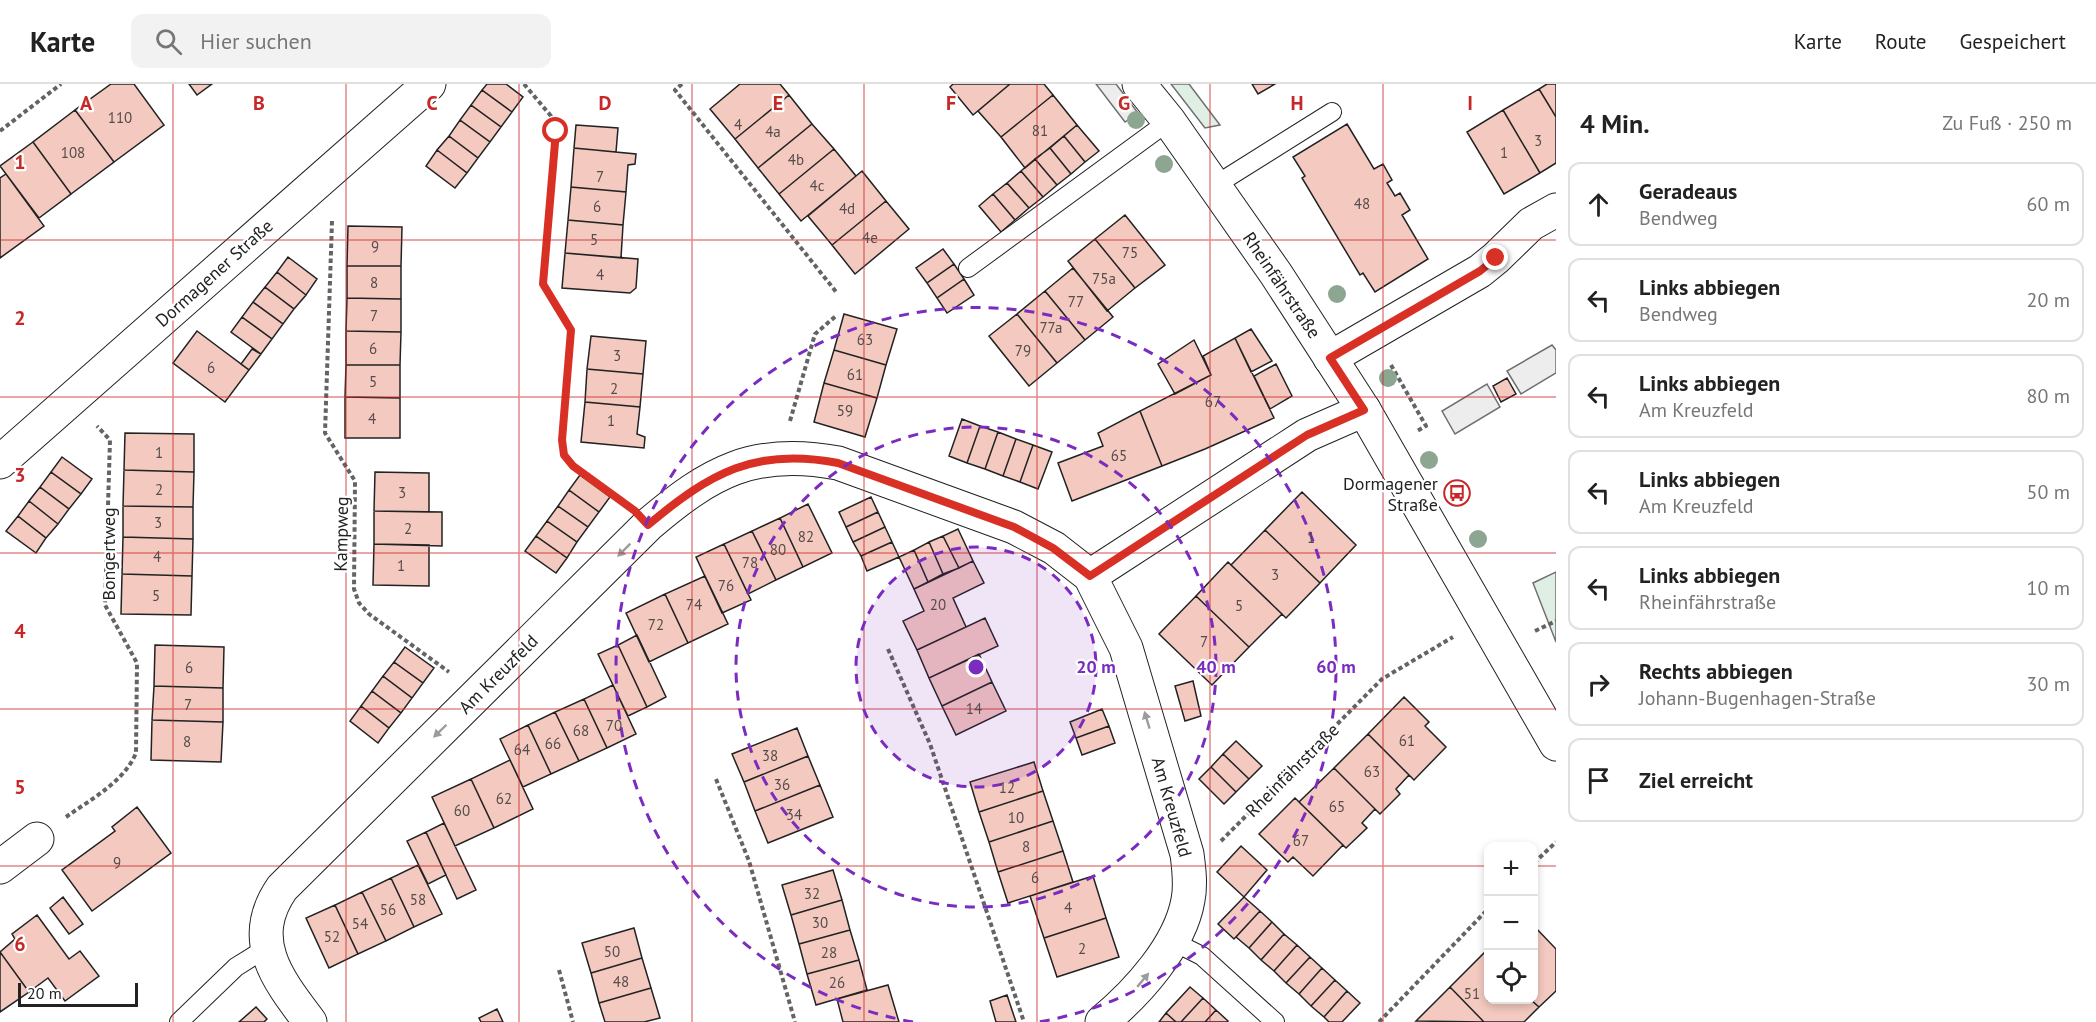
<!DOCTYPE html>
<html lang="de">
<head>
<meta charset="utf-8">
<style>
	:root { --surface:#fff; --page:#f2f2f2; --text:#222; --muted:#767676; --line:#e0e0e0 }
	body { margin:0; font-family:"PT Sans",sans-serif; background:var(--page); color:var(--text) }
	.controls { position:absolute; right:18px; bottom:18px; display:grid; overflow:hidden; border-radius:12px; box-shadow:0 3px 9px #0003 }
	.controls button { width:54px; height:54px; display:grid; place-items:center; padding:0; border:0; border-bottom:2px solid var(--line); background:var(--surface); color:var(--text); font:30px sans-serif }
	.scale { position:absolute; left:18px; bottom:15px; width:120px; box-sizing:border-box; padding-left:6px; border:3px solid #222; border-top:0; font-size:16px; line-height:21px; white-space:nowrap; color:#222; -webkit-text-stroke:4px #fff; paint-order:stroke }
	.stop { position:absolute; width:18px; height:18px; margin:-14px; border:4px solid #d93025; border-radius:50%; background:#fff }
	.stop.end { background:#d93025; border-color:#fff; box-shadow:0 2px 6px #0008 }
	.list { margin:0; padding:0; list-style:none }
	h2 { display:flex; justify-content:space-between; align-items:center; height:78px; margin:0; padding:0 24px; font-size:26px }
	h2 small { font-size:20px; font-weight:400; color:var(--muted) }
	.list li { display:grid; grid-template-columns:39px 1fr auto; gap:18px; align-items:center; box-sizing:border-box; height:84px; margin:0 12px 12px; padding:0 12px; border:2px solid var(--line); border-radius:12px }
	.list b { display:block; font-size:22px; white-space:nowrap }
	.list p { margin:0; font-size:20px; white-space:nowrap; color:var(--muted) }
	.list em { font-size:20px; font-style:normal; color:var(--muted) }
	.icon { flex:none; width:33px; height:33px; fill:none; stroke:currentColor; stroke-width:2; stroke-linecap:round; stroke-linejoin:round }
	.map { position:relative; flex:none; width:1556px; height:938px; overflow:hidden }
	header { display:flex; align-items:center; gap:36px; box-sizing:border-box; height:84px; padding:0 30px; background:var(--surface); border-bottom:2px solid var(--line) }
	header strong { font-size:28px }
	nav { display:flex; gap:33px; margin-inline-start:auto; font-size:21px }
	.search { width:420px; height:54px; background:var(--page); display:flex; align-items:center; gap:15px; box-sizing:border-box; padding:0 21px; border-radius:12px; color:var(--muted); font-size:22px }
	main { display:flex }
	aside { flex:1; background:var(--surface) }
	.map>svg:first-child { display:block }
</style>
</head>
<body>
<header>
<strong>Karte</strong>
<div class="search"><svg class="icon" aria-label="search" viewBox="0 0 24 24"><circle cx="10" cy="10" r="6"/><path d="M15 15l6 6"/></svg>Hier suchen</div>
<nav><a>Karte</a><a>Route</a><a>Gespeichert</a></nav>
</header>
<main>
<div class="map">
<svg width="1556" height="938" viewBox="0 0 1556 938">
	<rect width="100%" height="100%" fill="#fff"/>
	<path fill="#e0efe3" stroke="#6f6f6f" stroke-width="1.5" d="M1171,0H1189L1220,41L1205,44Z
		M1556,488V558L1533,499Z"/>
	<path fill="#ededed" stroke="#6f6f6f" stroke-width="1.5" d="M1096,0H1116L1138,29L1125,38Z
		M1552,261L1556,266V289L1521,310L1507,287Z
		M1487,300L1500,323L1455,350L1442,327Z"/>
	<path fill="#f3c9c0" stroke="#222" stroke-width="1.5" d="M111,0H134L164,41L114,78L75,26Z
		M189,0H212L197,11Z
		M487,0H506L523,13L512,28L482,6Z
		M740,0H780L789,11L735,55L710,25Z
		M953,0H1010L973,31L950,3Z
		M1010,0H1044L1053,11L1001,53L978,27Z
		M1252,0H1275L1258,10Z
		M1547,0H1556V33L1539,5Z
		M1539,5L1556,33V79L1540,89L1503,26Z
		M482,6L512,28L501,43L471,21Z
		M789,11L812,40L758,84L735,55Z
		M1053,11L1077,41L1025,84L1001,53Z
		M471,21L501,43L490,58L460,36Z
		M75,26L114,78L71,110L33,58Z
		M1503,26L1540,89L1504,110L1467,48Z
		M460,36L490,58L478,74L449,52Z
		M812,40L834,65L779,110L758,84Z
		M1347,40L1374,85L1383,80L1392,96L1387,99L1395,112L1400,109L1410,126L1402,131L1428,175L1375,208L1363,189L1360,191L1302,94L1305,92L1293,73Z
		M576,41L618,44L616,68L574,64Z
		M1077,41L1099,67L1085,78L1064,52Z
		M449,52L478,74L467,89L437,66Z
		M1064,52L1085,78L1071,90L1050,64Z
		M33,58L71,110L39,134L0,82Z
		M574,64L636,70L635,80L628,81L626,108L571,103Z
		M1050,64L1071,90L1057,101L1035,75Z
		M834,65L856,92L801,137L779,110Z
		M437,66L467,89L455,104L426,82Z
		M1035,75L1057,101L1043,113L1021,87Z
		M862,87L886,117L832,161L808,132Z
		M1021,87L1043,113L1029,124L1007,99Z
		M6,90L44,142L0,174V94Z
		M1007,99L1029,124L1015,136L993,110Z
		M571,103L626,108L623,141L568,136Z
		M993,110L1015,136L1001,148L979,122Z
		M886,117L909,145L855,190L832,161Z
		M1125,131L1165,181L1135,204L1095,155Z
		M568,136L623,141L621,174L565,169Z
		M348,142L402,143L401,182H347Z
		M1095,155L1135,204L1107,227L1068,177Z
		M943,165L954,180L927,199L916,184Z
		M565,169L638,175L636,204L630,209L562,204Z
		M288,173L317,195L306,211L277,188Z
		M954,180L964,195L937,214L927,199Z
		M347,182H401V215L347,214Z
		M1073,184L1113,233L1085,256L1045,207Z
		M277,188L306,211L294,225L265,203Z
		M964,195L974,211L947,229L937,214Z
		M265,203L294,225L283,240L253,218Z
		M1045,207L1085,256L1057,279L1017,230Z
		M347,214L401,215V248L346,247Z
		M253,218L283,240L272,255L242,233Z
		M844,230L897,245L886,281L834,266Z
		M1017,230L1057,279L1029,302L989,252Z
		M242,233L272,255L261,270L231,248Z
		M1251,245L1272,277L1251,288L1235,254Z
		M197,247L249,286L225,318L173,279Z
		M346,247L401,248L400,281H346Z
		M591,252L646,257L643,290L587,285Z
		M1235,254L1274,334L1205,365L1162,382L1140,327L1211,291L1203,272Z
		M1194,256L1211,291L1175,310L1158,280Z
		M252,265L261,270L249,286L241,280Z
		M834,266L886,281L877,314L824,299Z
		M1276,280L1292,312L1270,325L1254,292Z
		M346,281H400V314L345,313Z
		M587,285L643,290L640,323L585,318Z
		M1507,294L1516,310L1501,318L1493,302Z
		M824,299L877,314L865,353L814,338Z
		M345,313L400,314V354H345Z
		M585,318L640,323L637,350L645,353L644,364L581,358Z
		M1140,327L1162,382L1072,417L1058,379L1103,362L1098,349Z
		M962,335L980,342L967,379L949,372Z
		M980,342L998,348L985,385L967,379Z
		M998,348L1016,355L1003,392L985,385Z
		M125,349L194,350V388L124,386Z
		M1016,355L1033,361L1020,398L1003,392Z
		M1033,361L1052,368L1038,405L1020,398Z
		M62,373L92,395L81,410L51,388Z
		M124,386L194,388L193,423L123,422Z
		M51,388L81,410L69,425L40,403Z
		M375,388L429,389V428L374,427Z
		M580,391L610,413L599,428L569,406Z
		M40,403L69,425L58,440L29,417Z
		M569,406L599,428L588,443L558,422Z
		M1302,408L1356,461L1320,499L1265,446Z
		M871,413L878,428L846,443L839,428Z
		M29,417L58,440L46,454L18,432Z
		M808,420L832,469L803,483L780,434Z
		M123,422L193,423V455L123,453Z
		M558,422L588,443L577,458L547,437Z
		M374,427L442,428V462L374,460Z
		M878,428L885,443L853,458L846,443Z
		M18,432L46,454L36,469L6,447Z
		M780,434L803,483L776,496L752,447Z
		M547,437L577,458L567,474L536,452Z
		M885,443L892,458L861,472L853,458Z
		M958,445L973,477L959,484L943,452Z
		M1265,446L1320,499L1286,534L1231,481Z
		M752,447L776,496L748,510L724,460Z
		M536,452L567,474L556,489L525,467Z
		M943,452L959,484L943,490L929,458Z
		M123,453L193,455L192,492L122,490Z
		M892,458L899,473L867,487L861,472Z
		M929,458L943,490L928,498L914,466Z
		M374,460L429,461V502L373,501Z
		M724,460L751,516L722,529L696,473Z
		M914,466L928,498L914,505L899,473Z
		M973,477L984,499L953,514L966,543L917,566L903,537L924,527L914,505Z
		M1228,478L1282,530L1249,563L1196,512Z
		M122,490L192,492L191,531L121,530Z
		M705,492L728,540L688,559L665,510Z
		M665,510L688,559L649,578L626,529Z
		M1196,512L1249,563L1212,601L1159,550Z
		M985,534L998,562L929,594L917,566Z
		M637,551L666,613L647,623L618,561Z
		M155,561L224,563L223,604L154,602Z
		M618,561L647,623L628,632L598,570Z
		M405,563L434,584L423,599L394,578Z
		M979,570L992,598L942,622L929,594Z
		M394,578L423,599L412,614L383,592Z
		M383,592L412,614L401,629L372,607Z
		M1193,597L1201,632L1185,637L1175,602Z
		M992,598L1006,627L956,651L942,622Z
		M613,601L636,650L607,664L584,615Z
		M154,602L223,604V638L152,636Z
		M372,607L401,629L389,644L361,622Z
		M1404,613L1429,638L1425,642L1446,663L1414,696L1368,650Z
		M584,615L607,664L579,677L555,628Z
		M361,622L389,644L378,659L350,637Z
		M1102,625L1109,642L1076,654L1070,638Z
		M555,628L579,677L551,690L528,641Z
		M152,636L223,638L221,678L151,676Z
		M528,641L551,690L523,703L500,655Z
		M1109,642L1115,659L1082,671L1076,654Z
		M797,644L808,672L744,698L732,670Z
		M1368,650L1409,691L1396,705L1400,710L1380,730L1334,684Z
		M1236,657L1262,682L1249,695L1223,670Z
		M1223,670L1249,695L1236,708L1211,683Z
		M808,672L820,701L755,727L744,698Z
		M510,676L533,725L494,744L471,695Z
		M1034,678L1043,707L979,728L970,698Z
		M1211,683L1236,708L1224,720L1199,695Z
		M1334,684L1375,725L1362,739L1367,744L1346,764L1299,718Z
		M471,695L494,744L455,762L432,713Z
		M820,701L833,733L768,759L755,727Z
		M1043,707L1053,737L989,758L979,728Z
		M1295,714L1343,761L1313,792L1293,773L1288,778L1259,750Z
		M137,723L171,769L92,827L62,786L115,747L112,743Z
		M1053,737L1063,767L998,788L989,758Z
		M444,739L476,806L457,815L426,748Z
		M426,748L446,791L428,800L407,757Z
		M1241,762L1267,786L1244,813L1217,788Z
		M1063,767L1073,798L1008,819L998,788Z
		M418,781L442,830L414,843L391,794Z
		M833,786L842,816L791,831L782,801Z
		M1093,792L1106,834L1044,854L1030,812Z
		M391,794L414,843L386,857L362,808Z
		M362,808L386,857L358,870L335,821Z
		M63,813L83,840L69,850L50,824Z
		M1244,813L1260,827L1234,855L1218,840Z
		M842,816L850,846L799,860L791,831Z
		M335,821L358,870L329,884L306,834Z
		M1260,827L1272,838L1249,864L1236,853Z
		M37,831L69,875L80,867L99,892L65,917L48,894L29,908L0,868L15,855L12,850Z
		M1106,834L1119,873L1057,893L1044,854Z
		M1272,838L1284,850L1261,876L1249,864Z
		M1534,842L1556,865V907L1539,923L1531,916H1534Z
		M634,844L642,874L591,889L582,859Z
		M850,846L859,876L807,890L799,860Z
		M1284,850L1297,861L1274,887L1261,876Z
		M1297,861L1310,873L1286,899L1274,887Z
		M0,868L29,908L0,928Z
		M1485,868L1488,872V916H1531L1539,923L1524,938H1484L1450,903Z
		M1310,873L1322,884L1299,910L1286,899Z
		M642,874L651,904L599,919L591,889Z
		M859,876L867,906L816,921L807,890Z
		M1322,884L1335,896L1311,922L1299,910Z
		M1335,896L1347,907L1324,933L1311,922Z
		M888,901L899,938H843L837,915Z
		M1190,903L1203,914L1181,938H1176L1166,929Z
		M1450,903L1484,938L1416,937Z
		M651,904L660,934L644,938H605L599,919Z
		M1347,907L1360,919L1342,938H1329L1324,933Z
		M1007,911L1016,938H996L990,917Z
		M1203,914L1216,926L1205,938H1181Z
		M256,923L267,935L264,938H239Z
		M497,925L503,938H481L479,934Z
		M1216,926L1228,937L1227,938H1205Z
		M1166,929L1176,938H1159Z"/>
	<g fill="none" stroke-linecap="round" stroke-linejoin="round">
		<g stroke="#222" stroke-width="20">
			<path id="lane" d="M1214,102L1332,28
				M968,184L1169,37
				M1172,857L1202,872L1275,938
				M179,938L236,883L268,863"/>
		</g>
		<g stroke="#222" stroke-width="35">
			<path id="street" d="M1330,274L1480,187L1496,174L1531,140L1556,126
				M0,378L429,0
				M1090,492L1307,351L1364,326
				M0,783L37,755
				M310,938C278,896 246,856 282,804L648,441C710,388 754,363 838,379L1014,443L1054,464L1090,492L1126,564L1187,770C1189,785 1191,801 1188,816C1180,862 1137,909 1102,938"/>
		</g>
		<g stroke="#222" stroke-width="35">
			<path id="secondary" d="M1139,0L1169,37L1276,190L1364,326L1556,660"/>
		</g>
		<path stroke="#646464" stroke-width="4" stroke-dasharray="4.5 3" stroke-linecap="butt" d="M524,0L551,32L556,47L543,200L571,246L562,356L564,371L573,382L621,417
			M682,0L675,6L837,209
			M0,47L61,0
			M332,137L325,349L355,397L354,505L359,519L369,530L449,588
			M1391,281L1426,342L1417,347
			M790,337L815,250L837,231
			M1535,547L1556,537
			M888,565L930,660L1024,938
			M716,695L749,777L795,938
			M66,733C91,715 124,698 136,669L137,579L105,521L110,356L97,342
			M1221,757L1382,595L1453,553
			M1534,779L1556,758
			M559,886L573,938
			M1379,938L1488,825"/>
		<use href="#lane" stroke="#fff" stroke-width="18"/>
		<use href="#street" stroke="#fff" stroke-width="33"/>
		<use href="#secondary" stroke="#fff" stroke-width="33"/>
	</g>
	<g fill="#8da692">
		<circle cx="1136" cy="36" r="9"/>
		<circle cx="1164" cy="80" r="9"/>
		<circle cx="1337" cy="210" r="9"/>
		<circle cx="1388" cy="294" r="9"/>
		<circle cx="1429" cy="376" r="9"/>
		<circle cx="1478" cy="455" r="9"/>
	</g>
	<defs><path id="oneway-solid" d="M-6-.8H1V-3.2L6.5 0L1 3.2V.8H-6Z" transform="scale(1.5)"/></defs>
	<g fill="#9c9c9c">
		<use href="#oneway-solid" transform="translate(624 466) rotate(135)"/>
		<use href="#oneway-solid" transform="translate(1147 636) rotate(-107)"/>
		<use href="#oneway-solid" transform="translate(440 647) rotate(136)"/>
		<use href="#oneway-solid" transform="translate(1143 896) rotate(-50)"/>
	</g>
	<g fill="none" stroke-linecap="round" stroke-linejoin="round">
		<path stroke="#d93025" stroke-width="8" d="M556,47L543,200L571,246L562,356L564,371L573,382L635,427L648,441C710,389 755,363 838,379L1014,443L1053,464L1090,492L1307,351L1364,326L1330,274L1480,187L1496,174"/>
	</g>
	<path fill="none" stroke="#c62828" stroke-width="1.5" stroke-opacity="0.55" d="M173,0V938M346,0V938M519,0V938M692,0V938M864,0V938M1037,0V938M1210,0V938M1383,0V938M0,156H1556M0,313H1556M0,469H1556M0,625H1556M0,782H1488M1534,782H1556"/>
	<circle cx="976" cy="583" r="120" fill="#7b2cbf" fill-opacity=".12"/>
	<g fill="none" stroke="#7b2cbf" stroke-width="3" stroke-dasharray="10 8">
		<circle cx="976" cy="583" r="120"/>
		<circle cx="976" cy="583" r="240"/>
		<path d="M913 938A360 360 0 1 1 1039 938"/>
	</g>
	<defs>
		<g id="bus-ring" transform="scale(1.35)"><circle r="9.5" fill="#fff" stroke="#c62828" stroke-width="1.5"/><path d="M-5-6H5V4H4V6H2V4H-2V6H-4V4H-5ZM-3.5-4V0h7V-4ZM-3.5 1.2v1.5H-2V1.2ZM2 1.2v1.5H3.5V1.2Z" fill="#c62828"/></g>
	</defs>
	<g fill-rule="evenodd">
		<use href="#bus-ring" x="1457" y="409"/>
	</g>
	<g text-anchor="middle" dominant-baseline="central" stroke-width="4.5" stroke-linejoin="round" paint-order="stroke">
		<g font-size="15" fill="#564c4a">
			<text x="120" y="33">110</text>
			<text x="738" y="40">4</text>
			<text x="1040" y="46">81</text>
			<text x="773" y="47">4a</text>
			<text x="1538" y="56">3</text>
			<text x="73" y="68">108</text>
			<text x="1504" y="68">1</text>
			<text x="796" y="75">4b</text>
			<text x="600" y="92">7</text>
			<text x="817" y="101">4c</text>
			<text x="1362" y="119">48</text>
			<text x="597" y="122">6</text>
			<text x="847" y="124">4d</text>
			<text x="870" y="153">4e</text>
			<text x="594" y="155">5</text>
			<text x="375" y="162">9</text>
			<text x="1130" y="168">75</text>
			<text x="600" y="190">4</text>
			<text x="1104" y="194">75a</text>
			<text x="374" y="198">8</text>
			<text x="1076" y="217">77</text>
			<text x="374" y="231">7</text>
			<text x="1051" y="243">77a</text>
			<text x="865" y="255">63</text>
			<text x="373" y="264">6</text>
			<text x="1023" y="266">79</text>
			<text x="617" y="271">3</text>
			<text x="211" y="283">6</text>
			<text x="855" y="290">61</text>
			<text x="373" y="297">5</text>
			<text x="614" y="304">2</text>
			<text x="1213" y="317">67</text>
			<text x="845" y="326">59</text>
			<text x="372" y="334">4</text>
			<text x="611" y="336">1</text>
			<text x="159" y="368">1</text>
			<text x="1119" y="371">65</text>
			<text x="159" y="405">2</text>
			<text x="402" y="408">3</text>
			<text x="158" y="438">3</text>
			<text x="408" y="444">2</text>
			<text x="806" y="452">82</text>
			<text x="1311" y="453">1</text>
			<text x="778" y="465">80</text>
			<text x="157" y="472">4</text>
			<text x="750" y="478">78</text>
			<text x="401" y="481">1</text>
			<text x="1275" y="490">3</text>
			<text x="726" y="501">76</text>
			<text x="156" y="511">5</text>
			<text x="694" y="520">74</text>
			<text x="938" y="520">20</text>
			<text x="1239" y="521">5</text>
			<text x="656" y="540">72</text>
			<text x="1204" y="557">7</text>
			<text x="189" y="583">6</text>
			<text x="188" y="620">7</text>
			<text x="974" y="624">14</text>
			<text x="614" y="641">70</text>
			<text x="581" y="646">68</text>
			<text x="1407" y="656">61</text>
			<text x="187" y="657">8</text>
			<text x="553" y="659">66</text>
			<text x="522" y="665">64</text>
			<text x="770" y="671">38</text>
			<text x="1372" y="687">63</text>
			<text x="782" y="700">36</text>
			<text x="1007" y="703">12</text>
			<text x="504" y="714">62</text>
			<text x="1337" y="722">65</text>
			<text x="462" y="726">60</text>
			<text x="794" y="730">34</text>
			<text x="1016" y="733">10</text>
			<text x="1301" y="756">67</text>
			<text x="1026" y="762">8</text>
			<text x="117" y="778">9</text>
			<text x="1035" y="793">6</text>
			<text x="812" y="809">32</text>
			<text x="418" y="815">58</text>
			<text x="1068" y="823">4</text>
			<text x="388" y="825">56</text>
			<text x="820" y="838">30</text>
			<text x="360" y="839">54</text>
			<text x="332" y="852">52</text>
			<text x="1082" y="864">2</text>
			<text x="612" y="867">50</text>
			<text x="829" y="868">28</text>
			<text x="621" y="897">48</text>
			<text x="837" y="898">26</text>
			<text x="1472" y="909">51</text>
		</g>
		<g font-size="18" fill="#222" stroke="#fff">
			<text transform="translate(214 189) rotate(-42)">Dormagener Straße</text>
			<text transform="translate(1282 201) rotate(56)">Rheinfährstraße</text>
			<text transform="translate(341 450) rotate(-89)">Kampweg</text>
			<text transform="translate(108 470) rotate(-90)">Bongertweg</text>
			<text transform="translate(498 590) rotate(-45)">Am Kreuzfeld</text>
			<text transform="translate(1292 686) rotate(-45)">Rheinfährstraße</text>
			<text transform="translate(1172 723) rotate(74)">Am Kreuzfeld</text>
		</g>
		<g font-size="18" fill="#222" stroke="#fff" text-anchor="end">
			<text x="1438" y="399">Dormagener<tspan x="1438" dy="21">Straße</tspan></text>
		</g>
	</g>
	<g font-size="20" text-anchor="middle" font-weight="bold" fill="#c62828" stroke="#fff" stroke-width="4.5" stroke-linejoin="round" paint-order="stroke">
		<text x="86" y="26">A</text>
		<text x="259" y="26">B</text>
		<text x="432" y="26">C</text>
		<text x="605" y="26">D</text>
		<text x="778" y="26">E</text>
		<text x="951" y="26">F</text>
		<text x="1124" y="26">G</text>
		<text x="1297" y="26">H</text>
		<text x="1470" y="26">I</text>
		<text x="20" y="85">1</text>
		<text x="20" y="241">2</text>
		<text x="20" y="398">3</text>
		<text x="20" y="554">4</text>
		<text x="20" y="710">5</text>
		<text x="20" y="867">6</text>
	</g>
	<circle cx="976" cy="583" r="9" fill="#7b2cbf" stroke="#fff" stroke-width="3"/>
	<g font-size="18" text-anchor="middle" font-weight="bold" fill="#7b2cbf" stroke="#fff" stroke-width="4.5" stroke-linejoin="round" paint-order="stroke">
		<text x="1096" y="589">20 m</text>
		<text x="1216" y="589">40 m</text>
		<text x="1336" y="589">60 m</text>
	</g>
</svg>
<div class="controls">
<button>+</button>
<button>−</button>
<button><svg class="icon" aria-label="locate" viewBox="0 0 24 24"><circle cx="12" cy="12" r="6"/><path d="M12 2v4M12 18v4M2 12h4M18 12h4"/></svg></button>
</div>
<div class="scale">20 m</div>
<div class="stop" style="left:556px;top:47px"></div>
<div class="stop end" style="left:1496px;top:174px"></div>
</div>
<aside>
<h2>4 Min.<small>Zu Fuß · 250 m</small></h2>
<ul class="list">
<li><svg class="icon" aria-label="ahead" viewBox="0 0 24 24"><path d="M12 20V5M6 11l6-6 6 6"/></svg><div><b>Geradeaus</b><p>Bendweg</p></div><em>60 m</em></li>
<li><svg class="icon" aria-label="left" viewBox="0 0 24 24"><path d="M17 20v-9H6M10 6l-5 5 5 5"/></svg><div><b>Links abbiegen</b><p>Bendweg</p></div><em>20 m</em></li>
<li><svg class="icon" aria-label="left" viewBox="0 0 24 24"><path d="M17 20v-9H6M10 6l-5 5 5 5"/></svg><div><b>Links abbiegen</b><p>Am Kreuzfeld</p></div><em>80 m</em></li>
<li><svg class="icon" aria-label="left" viewBox="0 0 24 24"><path d="M17 20v-9H6M10 6l-5 5 5 5"/></svg><div><b>Links abbiegen</b><p>Am Kreuzfeld</p></div><em>50 m</em></li>
<li><svg class="icon" aria-label="left" viewBox="0 0 24 24"><path d="M17 20v-9H6M10 6l-5 5 5 5"/></svg><div><b>Links abbiegen</b><p>Rheinfährstraße</p></div><em>10 m</em></li>
<li><svg class="icon" aria-label="right" viewBox="0 0 24 24"><path d="M7 20v-9h11M14 6l5 5-5 5"/></svg><div><b>Rechts abbiegen</b><p>Johann-Bugenhagen-Straße</p></div><em>30 m</em></li>
<li><svg class="icon" aria-label="arrive" viewBox="0 0 24 24"><path d="M6 21V4h12l-3 4 3 4H6"/></svg><div><b>Ziel erreicht</b></div></li>
</ul>
</aside>
</main>
</body>
</html>
